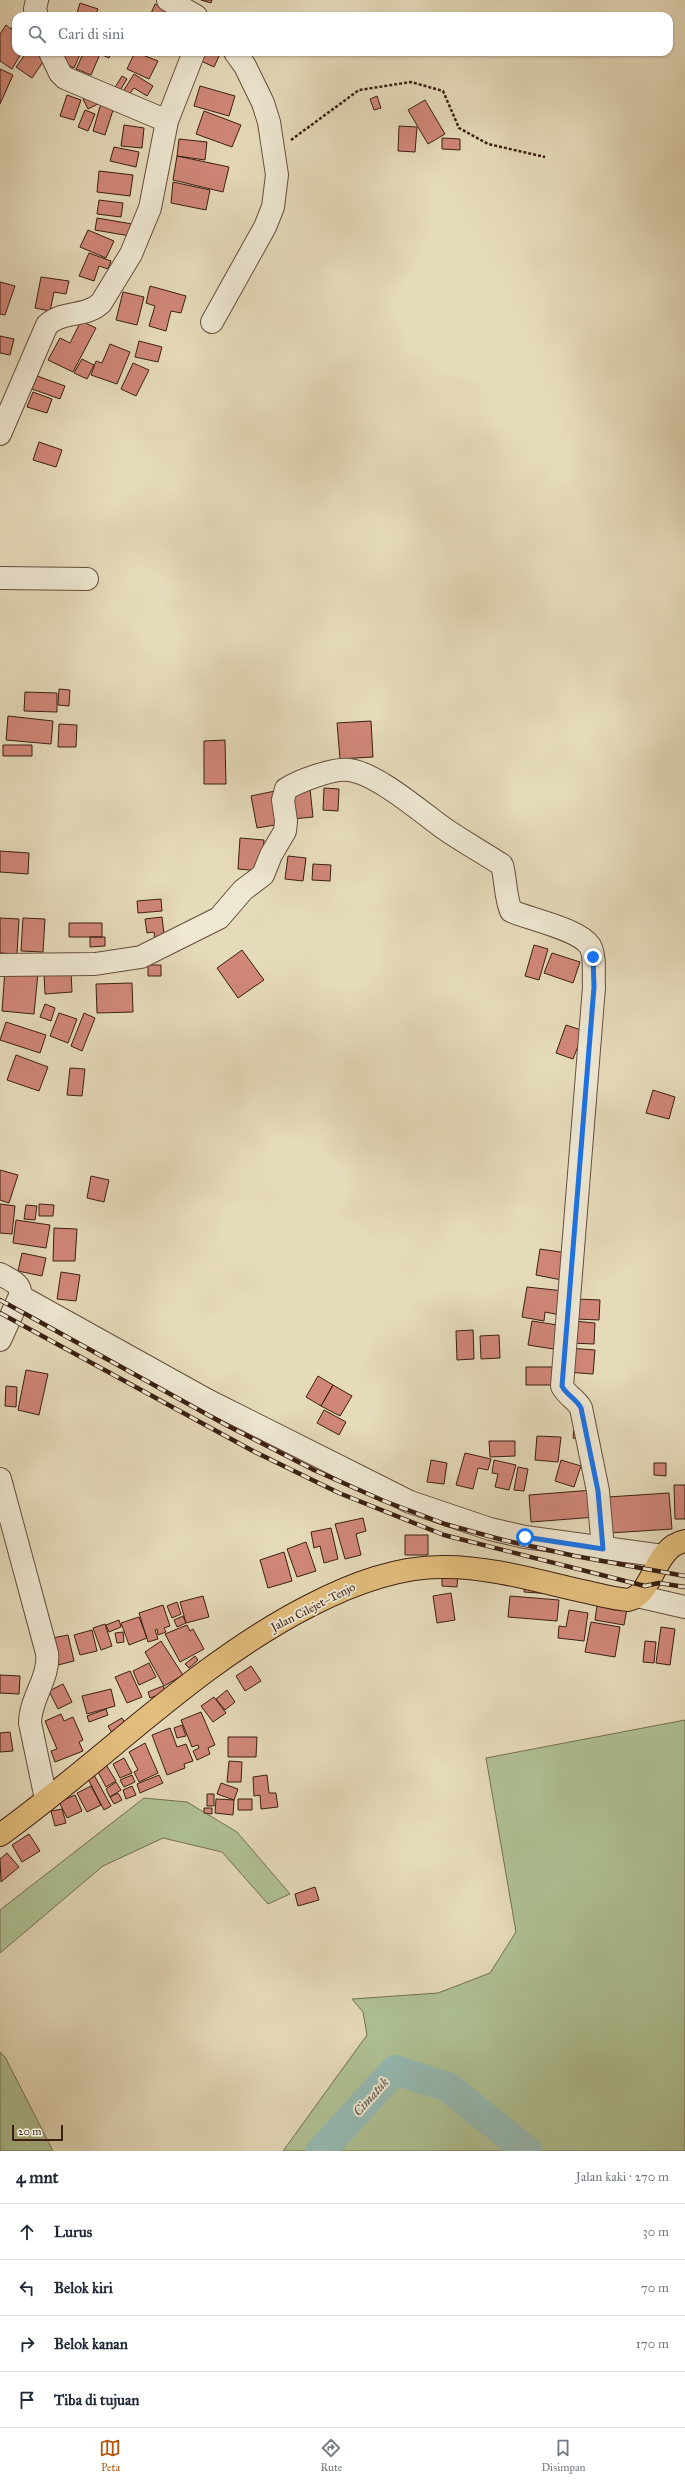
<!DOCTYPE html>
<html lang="id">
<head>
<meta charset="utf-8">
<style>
	:root { --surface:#fff; --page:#f2f2f3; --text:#1f2937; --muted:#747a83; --line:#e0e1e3; --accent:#b45309 }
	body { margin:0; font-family:"IM FELL Great Primer",serif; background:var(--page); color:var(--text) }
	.scale { position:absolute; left:12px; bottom:10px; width:51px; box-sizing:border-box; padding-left:4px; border:2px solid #3a1f12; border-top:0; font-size:11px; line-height:14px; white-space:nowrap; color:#3a1f12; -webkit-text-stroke:3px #eee7d2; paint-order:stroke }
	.stop { position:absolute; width:12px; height:12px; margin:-9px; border:3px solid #1a73e8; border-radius:50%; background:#fff }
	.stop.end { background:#1a73e8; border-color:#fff; box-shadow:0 1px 4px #0008 }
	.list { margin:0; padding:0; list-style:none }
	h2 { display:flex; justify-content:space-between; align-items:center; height:52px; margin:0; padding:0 16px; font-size:17px }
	h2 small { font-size:13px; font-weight:400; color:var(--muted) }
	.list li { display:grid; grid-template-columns:26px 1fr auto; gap:12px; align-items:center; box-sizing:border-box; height:56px; padding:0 16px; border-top:1px solid var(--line) }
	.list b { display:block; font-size:15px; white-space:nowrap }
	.list em { font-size:13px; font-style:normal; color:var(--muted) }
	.icon { flex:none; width:22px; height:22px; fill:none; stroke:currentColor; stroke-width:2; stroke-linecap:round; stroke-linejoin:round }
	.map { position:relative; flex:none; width:685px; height:2151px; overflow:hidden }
	.search { position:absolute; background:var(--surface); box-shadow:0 1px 3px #0004; left:12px; right:12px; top:12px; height:44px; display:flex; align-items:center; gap:10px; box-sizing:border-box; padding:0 14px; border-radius:12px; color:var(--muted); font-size:15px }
	.sheet { height:276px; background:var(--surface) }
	nav { display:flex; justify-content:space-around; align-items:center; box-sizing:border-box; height:56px; border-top:1px solid var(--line); background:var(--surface); font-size:11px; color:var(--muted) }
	nav a { display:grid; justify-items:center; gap:2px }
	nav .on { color:var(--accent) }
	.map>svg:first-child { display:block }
</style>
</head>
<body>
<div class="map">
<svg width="685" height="2151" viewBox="0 0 685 2151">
	<rect width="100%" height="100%" fill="#e5dab9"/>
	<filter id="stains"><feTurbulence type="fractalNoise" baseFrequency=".005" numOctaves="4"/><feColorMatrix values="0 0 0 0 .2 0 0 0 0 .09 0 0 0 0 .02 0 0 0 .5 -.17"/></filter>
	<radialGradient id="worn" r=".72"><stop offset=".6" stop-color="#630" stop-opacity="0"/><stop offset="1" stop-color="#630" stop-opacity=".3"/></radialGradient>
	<path fill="#afc194" stroke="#747053" d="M685,1720V2151H283L367,2035L363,2012L352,1999L438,1993L490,1973L516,1932L486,1758Z
		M144,1798L187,1802L237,1832L290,1894L268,1904L222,1852L163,1838L103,1866L0,1953V1910Z
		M0,2052L5,2057L53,2151H0Z"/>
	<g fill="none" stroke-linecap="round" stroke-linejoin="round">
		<path stroke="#96bab2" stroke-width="30" d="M321,2151L395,2070L448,2087L527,2151"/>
	</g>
	<path fill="#d08778" stroke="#3a1f12" d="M201,0H212L211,3Z
		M80,3L98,9L95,16H76Z
		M155,4L182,16H150Z
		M16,21V40L13,45L16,47V52H22L12,69L0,61V34L6,25L11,29Z
		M27,52H41L47,56L32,78L16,67Z
		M63,52H81L74,68L59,61Z
		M84,52H111L109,58L100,54L91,75L76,69Z
		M135,52L158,61L149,79L127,69Z
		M202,52H221L214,67L199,60Z
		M0,69L13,75L0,104Z
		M134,74L153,86L147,96L134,88L128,96L122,93Z
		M122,76L127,79L119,92L114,89Z
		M200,86L235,96L229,116L194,106Z
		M95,93L100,103L88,109L83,99Z
		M67,95L81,100L74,120L60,116Z
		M377,96L381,108L374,110L370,99Z
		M425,100L445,134L428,144L408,110Z
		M101,103L114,107L105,135L93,131Z
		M85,110L95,114L88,131L78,127Z
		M204,111L241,125L232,147L196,134Z
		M124,125L144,128L142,148L121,146Z
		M399,126L417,127L415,152L398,151Z
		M442,138L460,139V150L442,149Z
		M179,139L207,142L205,160L177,156Z
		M114,147L139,152L136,167L110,161Z
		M177,156L229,167L223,192L173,180Z
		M99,171L133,175L130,196L97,192Z
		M173,182L210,190L206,210L171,203Z
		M99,200L123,203L121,217L97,214Z
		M97,218L132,224L130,236L95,230Z
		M88,230L114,241L106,258L80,247Z
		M89,253L111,261L108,269L99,266L94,281L79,276Z
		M41,277L69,281L66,294L54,292L50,311L35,308Z
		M0,282L15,286L5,315L0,314Z
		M150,286L186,296L181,313L171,311L166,331L149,326L155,306L146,303Z
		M123,292L144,297L137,325L116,320Z
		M81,321L96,328L73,372L48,360L60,338L70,343Z
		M0,336L14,339L10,355L0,353Z
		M139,341L162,347L158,362L135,357Z
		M110,344L130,352L117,384L91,375L96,361L102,363Z
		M82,359L94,365L87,379L74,373Z
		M133,363L149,370L136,396L121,389Z
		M37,376L65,386L60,399L32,389Z
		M33,392L52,399L47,413L27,407Z
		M39,442L62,450L56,467L33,460Z
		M59,689L70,690L69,706L58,705Z
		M25,692L57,693V712L24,711Z
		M8,716L53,721L51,744L6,740Z
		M371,721L373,757L340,759L337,723Z
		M59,724L77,725L76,747H58Z
		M225,740L226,784H204V741Z
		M3,745H32V756H3Z
		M324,788L339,789L338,811L323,810Z
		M310,789L313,817L292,819L288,792Z
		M275,791L281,824L257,828L251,796Z
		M240,838L264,840L261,871L238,869Z
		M0,851L29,853L28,874L0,872Z
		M288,856L306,858L303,881L285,879Z
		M313,864L331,865L330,881L312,880Z
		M161,899L162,911L138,913L137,901Z
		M162,917L165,942L155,943L154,932L147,933L145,919Z
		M0,918L19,919L17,954L0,953Z
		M23,918L45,919L43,952L21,951Z
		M69,923H102V937H69Z
		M90,937H105V946L90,947Z
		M534,945L548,949L539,980L525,976Z
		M242,950L264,980L238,998L217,968Z
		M552,953L580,962L573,983L544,973Z
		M148,965H161V976H148Z
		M5,970L38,973L34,1014L2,1011Z
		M71,971L72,992L45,994L44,973Z
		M132,983L133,1012L97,1013L96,984Z
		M45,1004L55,1008L51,1021L40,1017Z
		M59,1013L77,1019L68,1043L50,1036Z
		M84,1013L95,1018L82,1051L71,1046Z
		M6,1022L46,1035L40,1053L0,1040Z
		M566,1025L584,1031L573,1059L556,1053Z
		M16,1055L48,1067L39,1091L7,1080Z
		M70,1068L85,1069L82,1096L67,1095Z
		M653,1090L675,1097L669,1119L646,1113Z
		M0,1170L18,1175L9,1203L0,1200Z
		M91,1176L109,1180L104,1202L87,1198Z
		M0,1204L15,1206L12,1234L0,1233Z
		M39,1204L54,1205L53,1216H39Z
		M26,1205L37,1206L35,1220L24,1219Z
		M16,1220L50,1225L46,1248L13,1243Z
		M54,1228L77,1229L75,1261H53Z
		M540,1249L567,1253L562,1280L536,1275Z
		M22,1253L46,1258L42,1276L18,1271Z
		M61,1272L80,1275L76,1301L57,1299Z
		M527,1287L564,1291L560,1315L545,1312L544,1321L522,1317Z
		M577,1299L600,1300L599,1320L576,1319Z
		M532,1321L564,1326L560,1350L528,1345Z
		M574,1321L595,1323L594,1344L572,1343Z
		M473,1330L474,1359L457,1360L456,1331Z
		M499,1335L500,1358L481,1359L480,1336Z
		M568,1348L595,1350L593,1374L566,1372Z
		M526,1367H554V1385H526Z
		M26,1370L48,1374L39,1415L18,1410Z
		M318,1376L333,1385L321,1406L306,1397Z
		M333,1385L352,1396L340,1416L321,1406Z
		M6,1386L17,1387L16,1407L5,1406Z
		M324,1410L346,1422L339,1435L317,1423Z
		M574,1428L578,1429V1439L573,1438Z
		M537,1436L561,1437L558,1462L535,1460Z
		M489,1441H515V1456L490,1457Z
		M465,1453L491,1459L488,1470L478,1468L473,1489L456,1485Z
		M431,1460L447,1463L444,1484L427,1482Z
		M494,1460L516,1465L509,1490L495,1487L498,1474L492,1473Z
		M561,1460L581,1466L574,1487L555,1481Z
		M654,1463H666V1476L654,1475Z
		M518,1467L528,1469L524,1491L514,1490Z
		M674,1485H685V1519H675Z
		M593,1490L596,1517L531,1522L529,1495Z
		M669,1493L672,1529L610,1533L608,1497Z
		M363,1518L366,1531L356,1534L361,1555L345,1559L335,1524Z
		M331,1528L338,1559L324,1563L320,1546L314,1548L311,1532Z
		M405,1535H428V1555H405Z
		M306,1542L316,1571L297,1577L287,1549Z
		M284,1552L292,1581L268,1588L260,1560Z
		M442,1571L458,1572L457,1587L442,1586Z
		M525,1585L552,1594L524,1592Z
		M451,1593L455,1620L437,1623L433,1596Z
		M203,1596L209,1617L186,1623L180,1602Z
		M510,1596L559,1600L557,1621L508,1617Z
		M598,1598L628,1603L624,1625L595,1620Z
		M177,1602L181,1614L172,1618L167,1606Z
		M163,1605L170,1626L164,1628L166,1632L158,1635L157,1629L155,1630L158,1639L148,1642L139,1613Z
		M569,1610L588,1613L584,1641L558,1638L559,1626L566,1627Z
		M183,1616L186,1623L177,1627L174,1620Z
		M139,1617L147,1638L129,1645L121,1623Z
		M119,1620L121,1627L109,1632L106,1625Z
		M591,1622L620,1627L615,1657L585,1652Z
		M105,1624L112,1646L101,1650L93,1628Z
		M187,1625L190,1631L193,1629L204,1649L180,1662L165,1634Z
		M661,1627L675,1629L670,1665L656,1663Z
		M92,1630L97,1651L80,1655L74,1635Z
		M123,1632L124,1642L117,1643L115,1633Z
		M68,1635L74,1661L54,1666L47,1639Z
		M161,1641L183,1675L164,1686L145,1652Z
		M645,1641L656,1642L654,1663L643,1662Z
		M195,1656L198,1660L189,1668L185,1664Z
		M149,1663L156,1677L139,1685L133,1671Z
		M251,1666L261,1681L245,1691L236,1676Z
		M130,1671L142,1697L127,1703L115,1677Z
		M0,1675L20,1676L19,1694L0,1693Z
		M63,1684L72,1702L58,1709L49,1691Z
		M163,1686L166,1692L150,1698L148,1692Z
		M111,1689L115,1706L87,1714L82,1696Z
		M227,1690L235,1702L225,1710L216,1699Z
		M214,1697L226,1713L213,1722L201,1706Z
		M106,1709L108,1715L89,1722L87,1716Z
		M201,1712L215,1745L208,1748L210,1754L197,1760L193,1751L199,1748L198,1745L192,1747L181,1720Z
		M61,1714L64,1721L73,1717L83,1740L79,1742L83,1751L55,1762L51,1751L57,1749L45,1721Z
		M122,1718L127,1727L113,1735L108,1726Z
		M182,1725L186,1736L177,1738L174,1728Z
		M170,1728L177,1747L186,1744L193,1761L184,1764L185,1768L167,1775L152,1735Z
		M10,1732L13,1751L0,1752V1733Z
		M228,1737H257L256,1757H228Z
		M145,1743L158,1773L139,1782L134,1772L138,1770L129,1752Z
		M124,1758L132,1773L120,1778L113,1764Z
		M229,1761L242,1762L241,1782H227Z
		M105,1763L116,1781L106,1787L96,1768Z
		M94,1775L111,1806L104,1810L88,1779Z
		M132,1775L135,1782L124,1787L120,1780Z
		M159,1775L163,1783L140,1793L137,1784Z
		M267,1775L269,1793H276L278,1807L261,1809L260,1795L254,1796L253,1777Z
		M116,1782L121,1790L110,1797L106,1789Z
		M221,1783L238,1789L234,1800L217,1794Z
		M91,1786L101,1805L87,1812L77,1793Z
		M132,1786L136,1795L126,1799L123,1790Z
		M118,1793L122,1800L114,1804L110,1797Z
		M207,1794H214V1806H207Z
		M75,1795L82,1811L67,1818L59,1802Z
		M216,1799L234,1800L233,1815L215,1813Z
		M238,1799H252V1810H238Z
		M204,1808H212V1814L204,1813Z
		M62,1809L66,1823L55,1826L51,1811Z
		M29,1834L40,1851L22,1862L12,1845Z
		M7,1853L19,1867L1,1882L0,1859Z
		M315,1887L319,1900L298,1906L295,1894Z"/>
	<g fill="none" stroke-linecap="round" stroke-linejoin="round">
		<g stroke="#654e3c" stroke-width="24">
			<path id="minor" d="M168,0L196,16
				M37,16L35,9L37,0
				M50,52L60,73L65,78L167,121
				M212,322L265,227L273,207L277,175L269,122L263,103L245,66L235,52
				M0,434L47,325C63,310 85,318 101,303L131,254L150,208L167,121L194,52
				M0,578L87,579
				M0,965L95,964L141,957L219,918L243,890L263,875L271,855L285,831L286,821L283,800L286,789C299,781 333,768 349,770C376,773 420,811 442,827C462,841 482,852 502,865C506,880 505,896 511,911C529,919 579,929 590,946C596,957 593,975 594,987L562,1386C566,1395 576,1399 581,1408L598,1491L603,1549
				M0,1274C10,1280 22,1283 20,1296L0,1340
				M20,1296L207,1400L410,1502L490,1529L525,1537L663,1556
				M0,1479L47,1653C50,1678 30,1698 30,1723L46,1799
				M637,1596L685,1607"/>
		</g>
		<g stroke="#3a1f12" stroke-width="24">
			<path id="major" d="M0,1835C105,1760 195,1664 311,1605C352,1584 398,1566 445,1567C491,1567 537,1581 582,1591C597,1594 613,1599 628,1600C654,1595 653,1547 685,1541"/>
		</g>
		<path stroke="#3a1f12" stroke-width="2.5" stroke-dasharray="3 2" stroke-linecap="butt" d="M291,140L359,90L411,82L443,91L459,128L488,144L545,157"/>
		<use href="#minor" stroke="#eee7d2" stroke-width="22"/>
		<use href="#major" stroke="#e2bd7c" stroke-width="22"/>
		<g stroke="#3a1f12" stroke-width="4.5">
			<path id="rail" d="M0,1300L228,1426L314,1470L384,1501L445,1524L503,1540L575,1556L685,1576
				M0,1313L253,1451L339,1493L444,1535L645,1586L659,1583L685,1587"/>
		</g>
		<use href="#rail" stroke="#eee7d2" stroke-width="3" stroke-dasharray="9" stroke-linecap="butt"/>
	</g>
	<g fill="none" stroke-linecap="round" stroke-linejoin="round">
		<path stroke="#1a73e8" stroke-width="5" d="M525,1537L603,1549L598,1491L581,1408C576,1398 566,1395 562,1386L594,987L593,957"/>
	</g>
	<g text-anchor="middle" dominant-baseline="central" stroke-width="4" stroke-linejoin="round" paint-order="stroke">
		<g font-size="12" fill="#3a1f12" stroke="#eee7d2">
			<text transform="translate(313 1607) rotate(-27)">Jalan Cilejet–Tenjo</text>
		</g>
		<g font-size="13" font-style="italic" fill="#564e42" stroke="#eee7d2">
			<text transform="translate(371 2097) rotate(-48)">Cimatuk</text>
		</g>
	</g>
	<rect width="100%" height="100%" filter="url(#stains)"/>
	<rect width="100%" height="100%" fill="url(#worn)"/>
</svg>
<div class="scale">20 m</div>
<div class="stop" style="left:525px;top:1537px"></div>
<div class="stop end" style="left:593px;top:957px"></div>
<div class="search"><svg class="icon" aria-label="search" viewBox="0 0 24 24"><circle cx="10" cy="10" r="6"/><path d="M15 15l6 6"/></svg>Cari di sini</div>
</div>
<section class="sheet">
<h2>4 mnt<small>Jalan kaki · 270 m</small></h2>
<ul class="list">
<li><svg class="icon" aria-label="ahead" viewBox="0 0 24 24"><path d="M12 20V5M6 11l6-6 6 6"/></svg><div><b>Lurus</b></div><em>30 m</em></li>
<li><svg class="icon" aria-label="left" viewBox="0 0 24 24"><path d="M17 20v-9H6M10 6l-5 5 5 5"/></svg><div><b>Belok kiri</b></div><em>70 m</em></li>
<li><svg class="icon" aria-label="right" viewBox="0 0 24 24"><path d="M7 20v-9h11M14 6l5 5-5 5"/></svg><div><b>Belok kanan</b></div><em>170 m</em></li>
<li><svg class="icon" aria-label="arrive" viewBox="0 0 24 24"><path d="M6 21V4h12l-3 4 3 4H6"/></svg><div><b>Tiba di tujuan</b></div></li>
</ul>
</section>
<nav>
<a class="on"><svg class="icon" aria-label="map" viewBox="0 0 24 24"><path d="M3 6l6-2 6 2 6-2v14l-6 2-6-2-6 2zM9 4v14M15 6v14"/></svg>Peta</a>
<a><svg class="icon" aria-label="directions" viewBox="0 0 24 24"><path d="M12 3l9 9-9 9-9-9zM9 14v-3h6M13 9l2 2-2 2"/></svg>Rute</a>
<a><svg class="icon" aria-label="saved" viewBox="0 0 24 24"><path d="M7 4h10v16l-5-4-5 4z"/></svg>Disimpan</a>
</nav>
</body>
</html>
